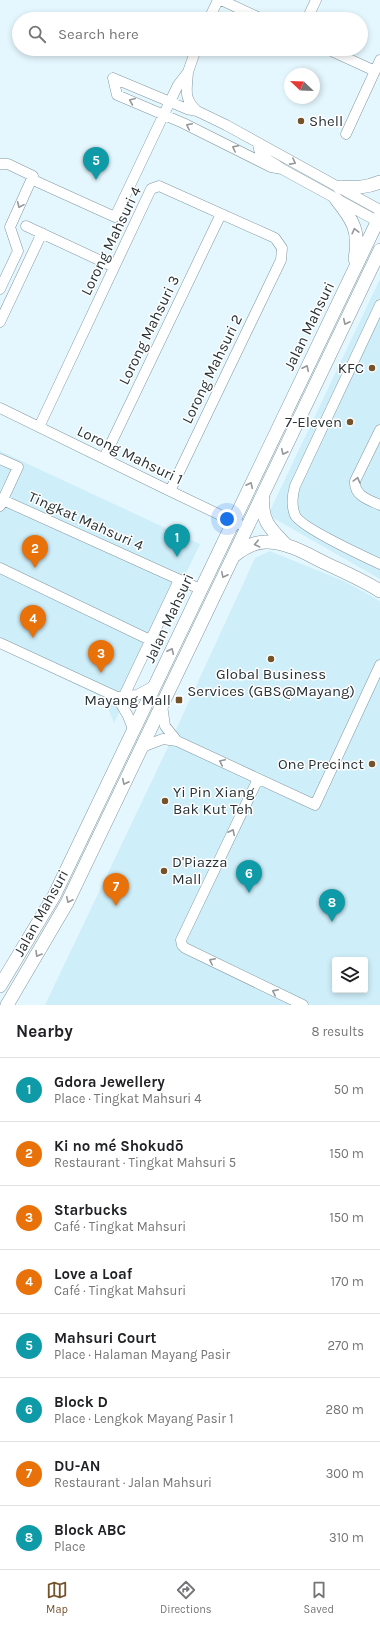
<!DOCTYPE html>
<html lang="en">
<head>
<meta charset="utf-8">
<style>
	:root { --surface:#fff; --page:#f6f6f6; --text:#202124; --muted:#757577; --line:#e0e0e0; --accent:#74532a }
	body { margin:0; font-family:Karla,sans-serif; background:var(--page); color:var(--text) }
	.controls { position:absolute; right:12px; bottom:12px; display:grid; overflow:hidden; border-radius:4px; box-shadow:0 2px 6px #0003 }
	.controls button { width:36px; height:36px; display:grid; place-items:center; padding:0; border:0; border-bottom:1px solid var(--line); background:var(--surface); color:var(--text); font:20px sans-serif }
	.compass { position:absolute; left:284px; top:68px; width:36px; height:36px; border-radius:50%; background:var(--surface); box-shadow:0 2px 6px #0003; rotate:293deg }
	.you { position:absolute; left:227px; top:519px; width:14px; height:14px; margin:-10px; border:3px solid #fff; border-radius:50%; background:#1a73e8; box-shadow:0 0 0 6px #1a73e833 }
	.badge { display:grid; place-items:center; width:26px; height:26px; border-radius:50%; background:var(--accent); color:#fff; font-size:13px; font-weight:700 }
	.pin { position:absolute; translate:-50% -33px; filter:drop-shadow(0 1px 2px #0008) }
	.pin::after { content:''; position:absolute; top:21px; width:14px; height:12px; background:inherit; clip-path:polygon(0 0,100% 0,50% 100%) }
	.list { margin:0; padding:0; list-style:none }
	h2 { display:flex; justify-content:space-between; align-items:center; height:52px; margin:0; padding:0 16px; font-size:17px }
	h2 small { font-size:13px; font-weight:400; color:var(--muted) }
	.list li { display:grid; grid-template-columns:26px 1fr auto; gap:12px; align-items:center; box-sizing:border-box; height:64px; padding:0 16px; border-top:1px solid var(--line) }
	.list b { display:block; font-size:15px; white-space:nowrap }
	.list p { margin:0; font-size:13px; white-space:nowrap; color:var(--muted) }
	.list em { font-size:13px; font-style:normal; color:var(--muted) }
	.icon { flex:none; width:22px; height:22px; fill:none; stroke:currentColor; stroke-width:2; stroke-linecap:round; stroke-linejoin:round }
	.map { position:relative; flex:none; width:380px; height:1005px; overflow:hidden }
	.search { position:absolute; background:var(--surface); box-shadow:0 2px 6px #0003; left:12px; right:12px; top:12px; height:44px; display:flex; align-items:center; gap:10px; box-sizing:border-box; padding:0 14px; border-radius:22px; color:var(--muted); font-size:15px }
	.sheet { height:564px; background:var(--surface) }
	nav { display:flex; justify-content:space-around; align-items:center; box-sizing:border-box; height:56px; border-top:1px solid var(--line); background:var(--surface); font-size:11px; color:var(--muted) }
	nav a { display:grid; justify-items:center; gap:2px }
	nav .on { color:var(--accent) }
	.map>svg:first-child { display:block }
</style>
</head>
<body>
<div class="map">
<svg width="380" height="1005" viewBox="0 0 380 1005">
	<rect width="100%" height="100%" fill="#e5f7fe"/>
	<path fill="#ceeef9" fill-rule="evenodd" d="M380,279V579L268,515Z
		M0,451L200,544L114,723L104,698L0,649Z
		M270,551L346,582L380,601V1005H45L168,747L255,558ZM335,960H365V990H335Z"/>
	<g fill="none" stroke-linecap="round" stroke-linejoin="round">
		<g stroke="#81979f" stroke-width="11">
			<path id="minor" d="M221,0L262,19
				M209,19L218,0
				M307,19L316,0
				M327,49L375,71
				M188,72C187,90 183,98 197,111
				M113,78L187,109L197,111L226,125L380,210
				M113,78L117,95L183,123L271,167L282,169
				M346,134L380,60
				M259,144C256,157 274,162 282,169L377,221
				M0,164H8L33,176L10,227L18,251L0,289
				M31,179L115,217L164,114L178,85L188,72L196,49
				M26,226L114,267
				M380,305L295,486C292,496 291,505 295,515C300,527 365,557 380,564
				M0,322L42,233
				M0,408L170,491L239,524
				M39,427L151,189L159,186L275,238L282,248L281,260L170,491
				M380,430L355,481C354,496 369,500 380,505
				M104,458L221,214
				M0,459L18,467L0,506
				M3,500L200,589
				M0,568L150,640
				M0,643L117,697L137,695L154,686
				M117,697L128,716L133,729
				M123,698L179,580
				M162,705L165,726L177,741
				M142,747L163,739L177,741L315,805L380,665
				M258,779L181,940L182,945L185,948L303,1005"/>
		</g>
		<g stroke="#81979f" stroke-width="14">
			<path id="tertiary" d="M339,187C354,188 366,188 380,182
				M336,199C353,220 360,231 355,259
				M263,499C261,521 271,529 285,544
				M235,555C245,547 255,541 268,542C289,543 307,554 325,563C344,572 363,580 380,591
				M0,986L54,896L380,216
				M7,1005L67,903L380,250"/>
		</g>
		<use href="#minor" stroke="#fff" stroke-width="10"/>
		<use href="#tertiary" stroke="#fff" stroke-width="13"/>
	</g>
	<defs><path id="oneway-chevron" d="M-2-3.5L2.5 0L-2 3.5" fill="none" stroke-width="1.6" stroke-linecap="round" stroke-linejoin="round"/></defs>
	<g stroke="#94989a">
		<use href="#oneway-chevron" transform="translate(132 101) rotate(-157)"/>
		<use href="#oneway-chevron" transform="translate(189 126) rotate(-154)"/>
		<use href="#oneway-chevron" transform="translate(235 148) rotate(-153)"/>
		<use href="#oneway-chevron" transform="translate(293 162) rotate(28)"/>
		<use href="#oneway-chevron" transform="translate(20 205) rotate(114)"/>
		<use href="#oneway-chevron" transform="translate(355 231) rotate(-104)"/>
		<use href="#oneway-chevron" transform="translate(346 322) rotate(116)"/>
		<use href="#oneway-chevron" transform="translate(306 368) rotate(-64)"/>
		<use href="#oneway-chevron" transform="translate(284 452) rotate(116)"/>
		<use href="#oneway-chevron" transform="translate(357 480) rotate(-75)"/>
		<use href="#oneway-chevron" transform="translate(250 485) rotate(-64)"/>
		<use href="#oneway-chevron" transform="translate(257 544) rotate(167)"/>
		<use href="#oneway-chevron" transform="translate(224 575) rotate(116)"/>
		<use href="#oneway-chevron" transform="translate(171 651) rotate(-65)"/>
		<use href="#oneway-chevron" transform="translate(222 762) rotate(-155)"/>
		<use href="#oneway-chevron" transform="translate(125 782) rotate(116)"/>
		<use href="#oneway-chevron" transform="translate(232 832) rotate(-64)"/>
		<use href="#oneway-chevron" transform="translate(69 900) rotate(116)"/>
		<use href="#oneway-chevron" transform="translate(38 954) rotate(121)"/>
		<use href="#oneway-chevron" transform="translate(212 961) rotate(-154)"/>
		<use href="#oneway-chevron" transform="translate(275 992) rotate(-154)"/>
	</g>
	<g fill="#74532a" stroke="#fff" stroke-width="1.5">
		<circle cx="301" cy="121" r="4"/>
		<circle cx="372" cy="368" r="4"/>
		<circle cx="350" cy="422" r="4"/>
		<circle cx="271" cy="659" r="4"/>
		<rect x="175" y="696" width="8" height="8" rx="2"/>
		<circle cx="372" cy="764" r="4"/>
		<circle cx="165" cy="801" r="4"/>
		<circle cx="164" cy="871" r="4"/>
	</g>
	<g text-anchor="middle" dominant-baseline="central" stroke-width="3" stroke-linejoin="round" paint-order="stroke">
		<g font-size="15" fill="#293235" stroke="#fff" text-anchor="end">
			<text x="309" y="121" text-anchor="start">Shell</text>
			<text x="364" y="368">KFC</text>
			<text x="342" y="422">7-Eleven</text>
			<text x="271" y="674" text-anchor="middle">Global Business<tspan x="271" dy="17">Services (GBS@Mayang)</tspan></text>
			<text x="171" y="700">Mayang Mall</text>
			<text x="364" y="764">One Precinct</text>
			<text x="173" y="792" text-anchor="start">Yi Pin Xiang<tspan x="173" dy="17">Bak Kut Teh</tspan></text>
			<text x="172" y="862" text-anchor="start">D'Piazza<tspan x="172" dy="17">Mall</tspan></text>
		</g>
		<g font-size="15" fill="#293235" stroke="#fff">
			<text transform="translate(111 241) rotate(-64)">Lorong Mahsuri 4</text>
			<text transform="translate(309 326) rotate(-64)">Jalan Mahsuri</text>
			<text transform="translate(149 330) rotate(-64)">Lorong Mahsuri 3</text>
			<text transform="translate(212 369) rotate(-64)">Lorong Mahsuri 2</text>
			<text transform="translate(130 455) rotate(26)">Lorong Mahsuri 1</text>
			<text transform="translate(86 521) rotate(24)">Tingkat Mahsuri 4</text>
			<text transform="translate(169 618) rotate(-65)">Jalan Mahsuri</text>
			<text transform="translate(41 913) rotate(-61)">Jalan Mahsuri</text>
		</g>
	</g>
</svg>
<div class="controls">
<button><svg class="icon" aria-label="layers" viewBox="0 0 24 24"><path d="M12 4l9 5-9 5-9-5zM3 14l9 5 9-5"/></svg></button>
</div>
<svg class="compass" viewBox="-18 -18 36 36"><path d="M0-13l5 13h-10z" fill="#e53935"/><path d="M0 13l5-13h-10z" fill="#757577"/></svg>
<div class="you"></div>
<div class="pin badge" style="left:177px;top:557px;background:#0f9aa8">1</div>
<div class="pin badge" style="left:35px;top:568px;background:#e8710a">2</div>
<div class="pin badge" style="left:101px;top:673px;background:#e8710a">3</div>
<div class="pin badge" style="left:33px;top:638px;background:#e8710a">4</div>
<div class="pin badge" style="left:96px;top:180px;background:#0f9aa8">5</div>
<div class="pin badge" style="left:249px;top:893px;background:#0f9aa8">6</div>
<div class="pin badge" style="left:116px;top:906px;background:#e8710a">7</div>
<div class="pin badge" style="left:332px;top:922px;background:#0f9aa8">8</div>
<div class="search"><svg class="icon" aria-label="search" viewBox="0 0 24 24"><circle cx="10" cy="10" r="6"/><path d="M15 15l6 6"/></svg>Search here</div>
</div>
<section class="sheet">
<h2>Nearby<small>8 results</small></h2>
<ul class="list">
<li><span class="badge" style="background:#0f9aa8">1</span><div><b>Gdora Jewellery</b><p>Place · Tingkat Mahsuri 4</p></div><em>50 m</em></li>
<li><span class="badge" style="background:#e8710a">2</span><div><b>Ki no mé Shokudō</b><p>Restaurant · Tingkat Mahsuri 5</p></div><em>150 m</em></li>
<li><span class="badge" style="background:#e8710a">3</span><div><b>Starbucks</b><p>Café · Tingkat Mahsuri</p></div><em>150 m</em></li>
<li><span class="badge" style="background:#e8710a">4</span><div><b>Love a Loaf</b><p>Café · Tingkat Mahsuri</p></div><em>170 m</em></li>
<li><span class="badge" style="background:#0f9aa8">5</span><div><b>Mahsuri Court</b><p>Place · Halaman Mayang Pasir</p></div><em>270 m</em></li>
<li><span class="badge" style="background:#0f9aa8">6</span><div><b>Block D</b><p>Place · Lengkok Mayang Pasir 1</p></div><em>280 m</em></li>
<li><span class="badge" style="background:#e8710a">7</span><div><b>DU-AN</b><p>Restaurant · Jalan Mahsuri</p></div><em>300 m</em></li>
<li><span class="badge" style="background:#0f9aa8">8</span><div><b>Block ABC</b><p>Place</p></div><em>310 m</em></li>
</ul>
</section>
<nav>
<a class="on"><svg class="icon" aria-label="map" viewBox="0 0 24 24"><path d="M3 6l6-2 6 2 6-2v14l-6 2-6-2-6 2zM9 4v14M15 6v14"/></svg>Map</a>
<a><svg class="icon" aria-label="directions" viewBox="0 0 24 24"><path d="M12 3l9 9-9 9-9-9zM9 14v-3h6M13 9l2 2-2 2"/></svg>Directions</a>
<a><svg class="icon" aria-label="saved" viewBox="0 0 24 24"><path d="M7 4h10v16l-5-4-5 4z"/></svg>Saved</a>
</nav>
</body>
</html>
